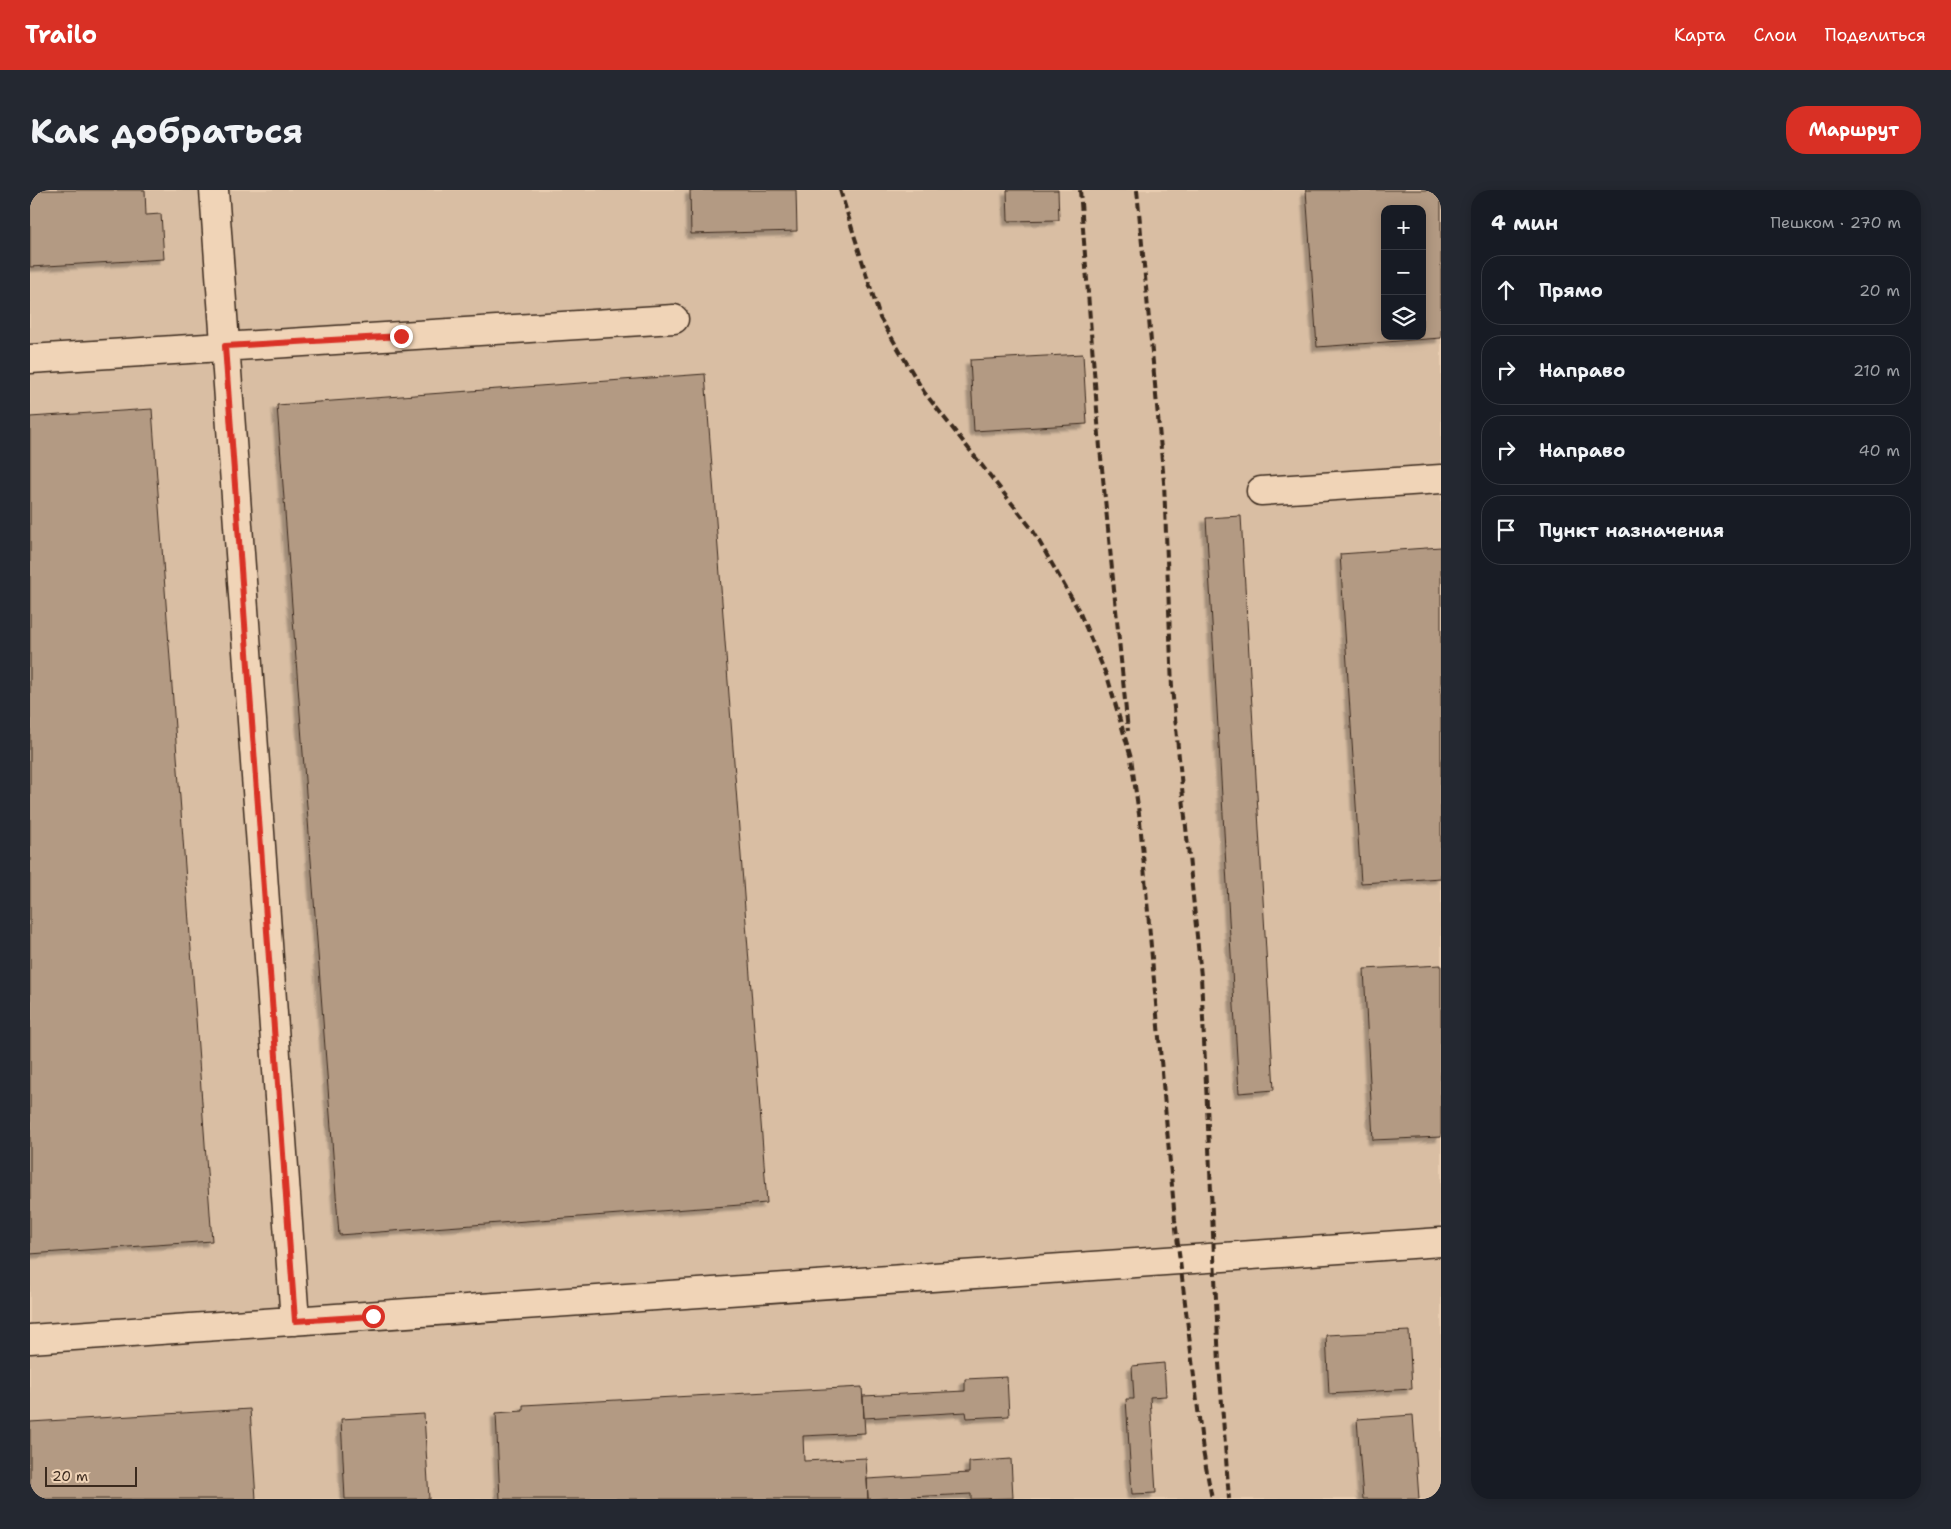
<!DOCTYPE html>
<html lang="ru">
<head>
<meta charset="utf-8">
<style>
	:root { --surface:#171b24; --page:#242831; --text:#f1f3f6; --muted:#9ea1a6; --line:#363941; --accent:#d93025 }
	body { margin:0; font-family:"Shantell Sans",sans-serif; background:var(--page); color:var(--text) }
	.controls { position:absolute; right:15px; top:15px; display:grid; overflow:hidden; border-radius:10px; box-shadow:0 2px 12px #0003 }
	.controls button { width:45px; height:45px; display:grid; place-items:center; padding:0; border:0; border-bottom:1px solid var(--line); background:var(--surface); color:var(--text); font:25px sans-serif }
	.scale { position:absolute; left:15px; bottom:12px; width:92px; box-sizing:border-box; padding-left:5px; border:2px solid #3b2a1e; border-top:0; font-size:14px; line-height:18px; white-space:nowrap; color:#3b2a1e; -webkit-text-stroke:4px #f0d4b7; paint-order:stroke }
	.stop { position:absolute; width:15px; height:15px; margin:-11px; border:4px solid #d93025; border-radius:50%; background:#fff }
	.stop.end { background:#d93025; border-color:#fff; box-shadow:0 1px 5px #0008 }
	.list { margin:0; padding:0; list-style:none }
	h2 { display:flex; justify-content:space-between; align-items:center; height:65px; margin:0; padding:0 20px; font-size:21px }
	h2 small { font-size:16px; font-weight:400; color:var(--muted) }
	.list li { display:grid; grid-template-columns:32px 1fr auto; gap:15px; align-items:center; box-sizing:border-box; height:70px; margin:0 10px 10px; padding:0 10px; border:1px solid var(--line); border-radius:20px }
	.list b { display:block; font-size:19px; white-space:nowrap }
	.list em { font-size:16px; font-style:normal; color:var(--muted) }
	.icon { flex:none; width:28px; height:28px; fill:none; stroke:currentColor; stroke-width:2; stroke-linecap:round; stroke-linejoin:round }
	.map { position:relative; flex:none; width:1411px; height:1309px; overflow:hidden; border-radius:20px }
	header { display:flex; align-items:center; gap:30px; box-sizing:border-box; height:70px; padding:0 25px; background:var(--accent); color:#fff }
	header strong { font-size:24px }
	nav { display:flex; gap:28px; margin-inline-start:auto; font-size:18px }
	.intro { display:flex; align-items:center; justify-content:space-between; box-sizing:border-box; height:120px; padding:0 30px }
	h1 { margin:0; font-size:35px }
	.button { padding:12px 22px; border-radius:20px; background:var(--accent); color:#fff; font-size:18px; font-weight:700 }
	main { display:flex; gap:30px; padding:0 30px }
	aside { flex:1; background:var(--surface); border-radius:20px; box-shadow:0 2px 12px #0003 }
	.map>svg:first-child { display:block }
</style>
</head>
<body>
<header>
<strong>Trailo</strong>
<nav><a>Карта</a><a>Слои</a><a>Поделиться</a></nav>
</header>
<div class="intro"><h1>Как добраться</h1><a class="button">Маршрут</a></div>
<main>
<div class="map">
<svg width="1411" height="1309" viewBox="0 0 1411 1309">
	<defs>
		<filter id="shadow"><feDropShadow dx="-4.5" dy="4.5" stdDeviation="1" flood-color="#0004"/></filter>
	</defs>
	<rect width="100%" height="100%" fill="#e9cdb1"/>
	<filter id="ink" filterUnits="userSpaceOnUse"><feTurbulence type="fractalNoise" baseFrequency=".02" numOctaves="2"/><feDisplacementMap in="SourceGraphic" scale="10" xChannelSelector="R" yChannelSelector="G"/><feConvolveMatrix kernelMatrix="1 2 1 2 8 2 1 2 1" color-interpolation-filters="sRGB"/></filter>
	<g filter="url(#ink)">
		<path fill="#d9bea3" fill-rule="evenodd" d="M0,0H1411V1309H0ZM1355,19H1392V146H1355Z"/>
		<path fill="#b39a83" stroke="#3b2a1e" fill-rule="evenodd" filter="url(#shadow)" d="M0,0H115L116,25L131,24L134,69L0,77Z
			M660,0H766L767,41L661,44Z
			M977,0H1028L1029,30L978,31Z
			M1276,0H1411V148L1287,157ZM1355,19H1392V146H1355Z
			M1053,164L1057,234L944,241L940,170Z
			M675,184L737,1013L309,1045L247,215Z
			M122,219L182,1051L0,1064V227Z
			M1211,326L1244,900L1209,903L1176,328Z
			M1411,357V688L1331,693L1310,364Z
			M1411,775V947L1343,950L1334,779Z
			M1379,1141L1382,1199L1299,1204L1296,1145Z
			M1134,1173L1136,1206L1120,1207L1126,1303L1102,1304L1096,1209H1104L1102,1176Z
			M977,1187L979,1226L937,1228L936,1222L834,1228L833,1206L935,1201V1189Z
			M832,1197L835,1243L773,1246L774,1271L836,1268L838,1309H470L466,1223L493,1221V1215Z
			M220,1219L226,1309H0V1232Z
			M394,1224L399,1309H315L311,1229Z
			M1383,1225L1389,1309H1333L1327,1229Z
			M981,1269L983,1308L941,1309V1304L838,1309L837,1289L939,1283V1272Z"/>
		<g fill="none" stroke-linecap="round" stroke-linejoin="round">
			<g stroke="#3b2a1e" stroke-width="31">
				<path id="minor" d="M184,0L265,1131
					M0,169L644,129
					M1231,301L1411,289
					M0,1149L1411,1052"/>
			</g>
			<use href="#minor" stroke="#f0d4b7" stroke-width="28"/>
			<path stroke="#3b2a1e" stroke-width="4" stroke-dasharray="8 4" stroke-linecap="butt" d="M810,0L850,128L894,202L1002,339L1049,421L1078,489L1101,568L1110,631L1145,1030L1173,1261L1182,1309
				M1050,0L1070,258L1098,541
				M1107,0L1134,292L1142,498L1171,786L1189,1173L1199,1309"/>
		</g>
	</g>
	<g fill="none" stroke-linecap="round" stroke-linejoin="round" filter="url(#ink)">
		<path stroke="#d93025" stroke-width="6" d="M343,1126L265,1131L195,156L371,146"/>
	</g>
</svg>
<div class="controls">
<button>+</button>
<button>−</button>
<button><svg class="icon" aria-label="layers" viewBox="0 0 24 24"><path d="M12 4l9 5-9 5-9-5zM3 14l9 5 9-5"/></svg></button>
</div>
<div class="scale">20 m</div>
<div class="stop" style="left:343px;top:1126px"></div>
<div class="stop end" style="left:371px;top:146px"></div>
</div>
<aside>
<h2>4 мин<small>Пешком · 270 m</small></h2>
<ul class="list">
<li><svg class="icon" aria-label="ahead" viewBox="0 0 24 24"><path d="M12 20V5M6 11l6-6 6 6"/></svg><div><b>Прямо</b></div><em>20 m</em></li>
<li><svg class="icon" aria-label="right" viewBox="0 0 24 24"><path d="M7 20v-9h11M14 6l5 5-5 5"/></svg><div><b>Направо</b></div><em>210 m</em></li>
<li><svg class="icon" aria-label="right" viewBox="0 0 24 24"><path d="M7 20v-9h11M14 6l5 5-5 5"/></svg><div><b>Направо</b></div><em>40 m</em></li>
<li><svg class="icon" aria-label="arrive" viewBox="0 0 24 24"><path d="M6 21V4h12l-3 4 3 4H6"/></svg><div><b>Пункт назначения</b></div></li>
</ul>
</aside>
</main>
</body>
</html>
